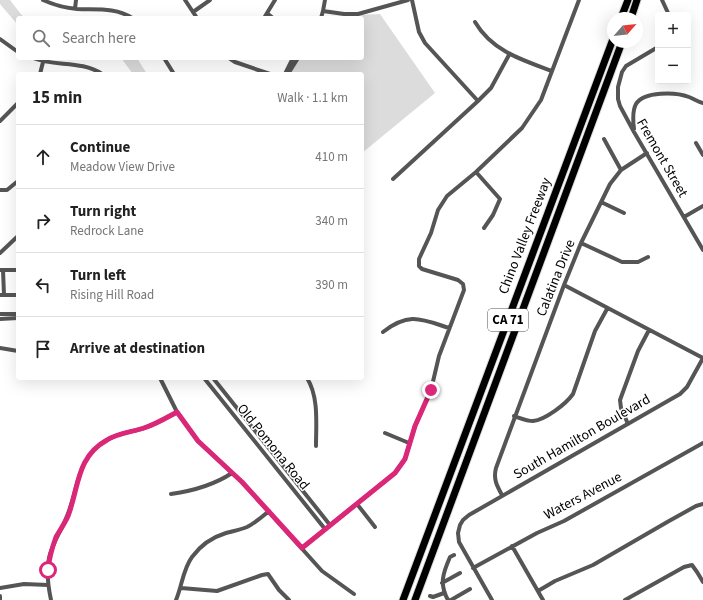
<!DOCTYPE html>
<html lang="en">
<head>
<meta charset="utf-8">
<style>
	:root { --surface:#fff; --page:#f6f6f6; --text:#222; --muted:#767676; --line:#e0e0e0 }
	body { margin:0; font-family:"Source Sans 3",sans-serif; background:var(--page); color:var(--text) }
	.controls { position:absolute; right:12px; top:12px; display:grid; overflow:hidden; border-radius:4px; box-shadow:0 4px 16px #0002 }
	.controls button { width:36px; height:36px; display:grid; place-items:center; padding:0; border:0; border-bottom:1px solid var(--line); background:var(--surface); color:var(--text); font:20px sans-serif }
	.compass { position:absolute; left:607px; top:12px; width:36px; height:36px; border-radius:50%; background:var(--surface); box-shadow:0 4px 16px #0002; rotate:62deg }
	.stop { position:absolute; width:12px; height:12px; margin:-9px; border:3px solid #db2777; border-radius:50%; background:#fff }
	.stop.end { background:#db2777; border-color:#fff; box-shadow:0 1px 4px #0008 }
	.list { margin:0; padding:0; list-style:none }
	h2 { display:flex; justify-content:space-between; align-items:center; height:52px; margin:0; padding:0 16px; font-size:17px }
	h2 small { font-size:13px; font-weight:400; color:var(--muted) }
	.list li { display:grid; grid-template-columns:26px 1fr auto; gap:12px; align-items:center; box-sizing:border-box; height:64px; padding:0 16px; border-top:1px solid var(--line) }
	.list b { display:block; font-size:15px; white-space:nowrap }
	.list p { margin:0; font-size:13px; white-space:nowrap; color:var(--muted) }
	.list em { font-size:13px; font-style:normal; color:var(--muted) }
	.icon { flex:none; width:22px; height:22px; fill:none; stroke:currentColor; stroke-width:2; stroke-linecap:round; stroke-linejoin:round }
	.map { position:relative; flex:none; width:703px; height:600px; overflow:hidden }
	.search { position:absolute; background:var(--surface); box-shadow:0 4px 16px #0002; left:16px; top:16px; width:348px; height:44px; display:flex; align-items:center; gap:10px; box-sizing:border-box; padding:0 14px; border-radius:4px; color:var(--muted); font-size:15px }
	.panel { position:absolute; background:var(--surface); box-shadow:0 4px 16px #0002; left:16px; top:72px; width:348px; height:308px; border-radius:4px }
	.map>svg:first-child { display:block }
</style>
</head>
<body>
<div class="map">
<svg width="703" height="600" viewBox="0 0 703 600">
	<rect width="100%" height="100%" fill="#fff"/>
	<path fill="#dcdcdc" d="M0,0H10L20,13L25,18H18L17,24L0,4Z
		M380,14L435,93L362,153V74H290L300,58H362V18H328L329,16Z
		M121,58H137L147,74H133Z"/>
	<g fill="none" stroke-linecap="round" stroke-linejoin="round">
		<g stroke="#dbdbdb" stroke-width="9">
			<path id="motorway" d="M621,18L628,0
				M631,18L637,0
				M403,600L613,39
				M415,600L622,42"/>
		</g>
		<path stroke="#555" stroke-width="4" d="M43,0C54,5 65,8 77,9C95,10 116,7 132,18
			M185,0L197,18
			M412,0L419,32L425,43L478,101
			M662,0L669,15
			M75,9L76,0
			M323,11L344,14H358L408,0
			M193,12L210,0
			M268,14L273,18
			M264,18L275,0
			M321,18L323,11L325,0
			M475,22C492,51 522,60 552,71
			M0,39L18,52
			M658,47L626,66L622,72L618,87V99L620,106L634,132L703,250
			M33,58C55,67 81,60 102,74
			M164,58L174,74
			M229,58L235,62L270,74
			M40,74L43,62
			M285,74L293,58
			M288,74L298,58
			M0,121L18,103
			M634,129C633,121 632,111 636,104C644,91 676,92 689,97C694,99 698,102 703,103
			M604,139L621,170
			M696,143L703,155
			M476,172L500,199L493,215L484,228
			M393,179L478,101L491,88L509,55
			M0,190H7L18,181
			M601,202L624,213
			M684,217L703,206
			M581,243L622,262H638L648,257
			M0,253L18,236
			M0,270H18
			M3,270L4,295
			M564,285L703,358
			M0,295H18
			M0,314H18
			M0,319L18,318
			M383,332C409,312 421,319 449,328
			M0,348L18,351
			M160,378L177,412L198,441L242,482L322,571L354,594
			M204,378L325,529
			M213,378L330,525
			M307,378C319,397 316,424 316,446
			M514,416C520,418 527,421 533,421C545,420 566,404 573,394L595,331L607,309
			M628,424L621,408L620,400L638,351L649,330
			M385,433L409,443
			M171,494C192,491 214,485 232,473
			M502,495C497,486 493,479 496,468L564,285L581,243L610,184L621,170L647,153
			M357,504L375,527
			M512,546L543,600
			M302,548L395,473L405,459L415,426L431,390L439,356L464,290L463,284L458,280L422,269L419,266V259L431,233L438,210L447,196L476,172L522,128L541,100L579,0
			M473,568L537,533L564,521L703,443
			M442,583L460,573
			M0,588L24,584L48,585
			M181,588L217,591L262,575L268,574L279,590L289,600
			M538,591L555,581L593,565L669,521L696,506L703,504
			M0,596V600
			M430,596L433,597L444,593
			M51,600C48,586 46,572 49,558C52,543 62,530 67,516C79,488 76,457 107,440C118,433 132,432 144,428C156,424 166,418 177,412
			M176,600C182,586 183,569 192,557C200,546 213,537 226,533C233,531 240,530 247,527C255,523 262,517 269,511
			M448,600C439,584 443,573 450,557L454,555
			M451,600L470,589
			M492,600L459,542L458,533L460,525L463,520L469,515L680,394L687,387L703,358
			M625,600L684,567L692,565L697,572L703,582"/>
		<use href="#motorway" stroke="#000" stroke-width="7"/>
	</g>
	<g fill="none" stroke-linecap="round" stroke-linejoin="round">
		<path stroke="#db2777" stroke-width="5" d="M48,570C49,558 52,548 56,537C60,530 65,523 68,516C79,488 76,457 107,440C118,433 132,432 144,428C156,424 166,418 177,412L198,441L242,482L302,548L395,473L405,459L415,426L431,390"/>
	</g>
	<g text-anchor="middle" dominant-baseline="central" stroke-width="3" stroke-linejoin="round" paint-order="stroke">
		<rect fill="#fff" stroke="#4c4c4c" stroke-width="1" x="488" y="309" width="40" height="22" rx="3"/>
		<g font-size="13" font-weight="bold" fill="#000">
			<text x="508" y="320">CA 71</text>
		</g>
		<g font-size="14" fill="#000" stroke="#fff">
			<text transform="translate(662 158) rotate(60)">Fremont Street</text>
			<text transform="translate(525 236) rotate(-69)">Chino Valley Freeway</text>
			<text transform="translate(556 278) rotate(-68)">Calatina Drive</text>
			<text transform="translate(582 437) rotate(-30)">South Hamilton Boulevard</text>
			<text transform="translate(273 447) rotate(51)">Old Pomona Road</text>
			<text transform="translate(583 496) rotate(-28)">Waters Avenue</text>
		</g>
	</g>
</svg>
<div class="controls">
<button>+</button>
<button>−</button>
</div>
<svg class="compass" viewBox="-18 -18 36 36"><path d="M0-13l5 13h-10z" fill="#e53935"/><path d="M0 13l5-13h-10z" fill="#767676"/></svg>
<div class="stop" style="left:48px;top:570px"></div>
<div class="stop end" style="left:431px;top:390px"></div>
<div class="search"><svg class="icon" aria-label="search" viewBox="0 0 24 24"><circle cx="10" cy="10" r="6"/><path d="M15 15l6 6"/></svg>Search here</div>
<section class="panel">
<h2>15 min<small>Walk · 1.1 km</small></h2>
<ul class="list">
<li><svg class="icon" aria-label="ahead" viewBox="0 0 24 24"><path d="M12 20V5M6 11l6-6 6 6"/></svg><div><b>Continue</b><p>Meadow View Drive</p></div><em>410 m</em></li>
<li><svg class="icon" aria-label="right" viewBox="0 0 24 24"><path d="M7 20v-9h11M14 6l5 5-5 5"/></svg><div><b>Turn right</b><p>Redrock Lane</p></div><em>340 m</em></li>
<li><svg class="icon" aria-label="left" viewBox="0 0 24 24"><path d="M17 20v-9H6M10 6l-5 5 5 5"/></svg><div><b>Turn left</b><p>Rising Hill Road</p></div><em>390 m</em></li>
<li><svg class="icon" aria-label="arrive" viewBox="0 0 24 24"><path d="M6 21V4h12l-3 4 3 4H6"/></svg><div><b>Arrive at destination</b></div></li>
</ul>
</section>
</div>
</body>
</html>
